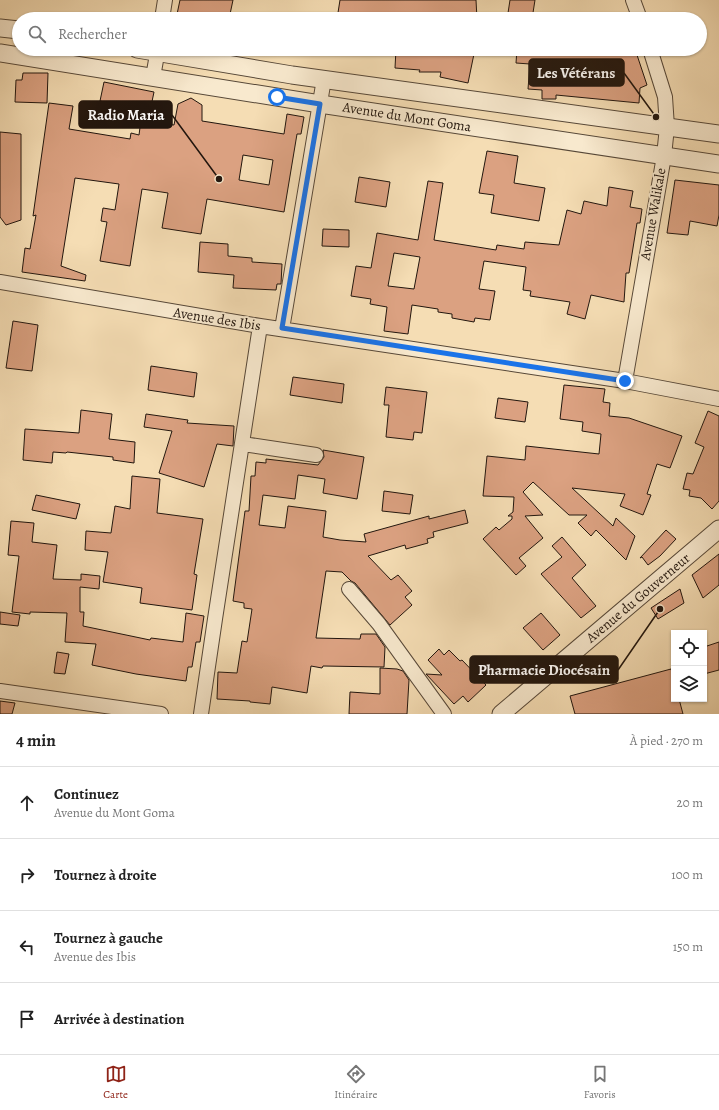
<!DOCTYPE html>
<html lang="fr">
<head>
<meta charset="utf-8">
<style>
	:root { --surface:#fff; --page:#f6f6f6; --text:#222; --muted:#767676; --line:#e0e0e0; --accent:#8f2418 }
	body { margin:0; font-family:Alegreya,serif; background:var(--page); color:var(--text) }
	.controls { position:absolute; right:12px; bottom:12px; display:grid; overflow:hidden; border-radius:0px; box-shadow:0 1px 3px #0004 }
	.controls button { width:36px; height:36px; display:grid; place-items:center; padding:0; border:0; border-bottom:1px solid var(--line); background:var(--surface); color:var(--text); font:20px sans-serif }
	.stop { position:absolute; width:12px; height:12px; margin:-9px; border:3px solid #1a73e8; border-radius:50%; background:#fff }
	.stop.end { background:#1a73e8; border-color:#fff; box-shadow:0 1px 4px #0008 }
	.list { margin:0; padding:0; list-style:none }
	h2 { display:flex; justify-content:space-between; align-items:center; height:52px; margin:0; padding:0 16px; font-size:17px }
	h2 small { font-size:13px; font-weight:400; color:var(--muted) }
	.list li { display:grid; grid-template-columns:26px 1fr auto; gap:12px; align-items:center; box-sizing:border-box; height:72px; padding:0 16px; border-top:1px solid var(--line) }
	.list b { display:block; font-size:15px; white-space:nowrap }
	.list p { margin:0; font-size:13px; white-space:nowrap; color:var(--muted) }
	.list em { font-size:13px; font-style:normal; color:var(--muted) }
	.icon { flex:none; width:22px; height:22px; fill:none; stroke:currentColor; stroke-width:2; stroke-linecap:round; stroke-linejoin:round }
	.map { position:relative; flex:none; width:719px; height:714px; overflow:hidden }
	.search { position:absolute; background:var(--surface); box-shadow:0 1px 3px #0004; left:12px; right:12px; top:12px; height:44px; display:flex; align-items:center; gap:10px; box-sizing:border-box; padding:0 14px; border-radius:22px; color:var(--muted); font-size:15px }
	.sheet { height:340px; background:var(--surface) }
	nav { display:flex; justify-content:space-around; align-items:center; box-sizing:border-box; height:56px; border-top:1px solid var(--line); background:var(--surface); font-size:11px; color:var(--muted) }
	nav a { display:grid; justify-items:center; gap:2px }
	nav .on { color:var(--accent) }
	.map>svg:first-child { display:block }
</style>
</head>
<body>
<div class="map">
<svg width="719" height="714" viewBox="0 0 719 714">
	<rect width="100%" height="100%" fill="#f5ddb4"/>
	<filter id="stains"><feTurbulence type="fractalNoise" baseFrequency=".005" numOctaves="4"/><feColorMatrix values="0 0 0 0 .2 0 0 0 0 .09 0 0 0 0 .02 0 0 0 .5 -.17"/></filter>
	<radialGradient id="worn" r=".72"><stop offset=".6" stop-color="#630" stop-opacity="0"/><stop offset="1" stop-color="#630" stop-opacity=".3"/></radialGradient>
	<path fill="#dba181" stroke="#22160e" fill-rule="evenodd" d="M180,0H233L229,19H176Z
		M340,0H476L477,19H337Z
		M510,0H535L532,19H512V14L508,13Z
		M396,49H475L468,83L440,77L441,72H419L420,70L395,68Z
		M517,49H530V51L557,54L558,49H635L647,85L640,88L639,103L556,95V99H542V90L528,89L530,64L516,63Z
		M23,73H48L47,103L15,102L16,80H22Z
		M104,82L154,92L150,111L100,101Z
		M191,98L202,105V121L284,134L287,114L304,117L301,134H297L284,212L207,199L201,234L162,228L168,193L142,189L130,266L100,261L107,222L101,221L103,208L115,210L119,184L75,178L61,266L86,275L85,281L22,272L25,248L30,249L36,215L33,216L49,103L73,106L69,129L130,139L131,133L139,135L141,120L174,125L178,104ZM243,155L273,160L269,185L239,180Z
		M0,132L21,134V220L6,225L0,217Z
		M487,151L518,156L514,183L545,188L539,221L491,213L494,195L479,193Z
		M359,177L390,182L386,207L355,202Z
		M675,180L719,185V215L717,226L690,221L688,235L667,233Z
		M428,181L443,183L434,240L496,250L497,245L524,249L525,242L559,245L567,210L581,214L584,201L607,206L609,187L633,191L630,207L642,209L640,223H637L629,273H626L624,302L591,295L585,319L567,314L570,302L530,296L531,291L523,290L526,267L484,261L479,289L495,291L490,320L475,318L474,322L452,318V314L438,312V309L412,305L408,334L384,331L387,307L370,304L371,299L351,296L356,266L371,268L377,233L418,240ZM394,253L420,257L414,289L388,286Z
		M323,229L349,230V247L322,246Z
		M200,242L228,244V256L252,258V262L282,264L281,284H277L276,290L233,288L234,275L198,272Z
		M13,321L38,325L32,371L6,368Z
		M151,366L197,373L194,397L148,390Z
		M293,377L344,384L342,403L290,395Z
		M564,385L605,389L603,402L610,403L609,416L629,418L682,436L670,468L657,464L647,494L651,495L643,515L620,506L625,494L572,488L613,526L616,518L635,536L626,560L596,530L591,536L578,523L587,515H569L533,482L523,492L543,515L525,516L543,538L519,558L526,566L516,575L483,539L496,527L499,530L512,519V516H508L513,512L514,497L483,496L487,456L525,460L526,446L599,454L601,434L582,431L583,422L560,419Z
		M386,387L427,392L422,433L414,432L413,440L386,437L389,405H384Z
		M498,398L528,402L525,422L495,418Z
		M81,410L112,414L109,439L135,442L134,463L113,460V457L67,452L66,453L53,452L52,463L23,460L25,429L79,433Z
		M708,411L719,416V501L712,509L701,498L689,496L690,490L683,489L687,473L693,474L704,447L695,443Z
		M146,414L188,420L187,423L234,426L233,446L217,444L204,487L159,473L172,431L144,427Z
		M323,450L364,457L357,499L323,493L325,479L298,475L295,499L263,495L259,525L285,528L288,506L326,511L323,537L340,540L366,542L364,534L429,516V519L465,510L468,523L433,532L434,537L427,539L428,543L406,549L405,545L368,556L391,580L398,575L412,591L405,597L412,605L390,625L355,583L351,581L342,572L326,571L316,638L360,639L361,634H376L385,647L384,667L323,666L322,668L311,666L307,693L272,687L270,704L250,702V701L217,699L218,672L237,673L242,641L247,642L252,609L244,608V603L233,601L245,511H249L251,476H255L256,462L266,463V459L318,465L324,457Z
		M132,476L160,479L157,513L203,519L194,574L197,575L192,610L140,603L142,588L103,582L108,552L85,550L86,531L111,533L115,506L130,509Z
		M384,491L413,495L410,514L382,511Z
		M36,495L80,504L76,519L32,510Z
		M11,521L34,523L32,542L57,545L53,579L81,580V574L100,576L99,589L80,587V612H84L83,626L150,640L151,638L183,642L186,613L204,616L200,642H196L192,667H188L186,681L136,674L92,665L96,644L65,642L67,613L30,612V614L12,612L19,556L8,555Z
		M666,530L676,539L660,556L648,565L642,557L640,558Z
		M562,537L586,565L572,578L596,606L581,618L541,574L562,557L552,546Z
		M719,554V585L703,598L692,575Z
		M680,589L684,603L658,619L651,608Z
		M0,612L20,615L18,626L0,624Z
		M541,613L560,635L543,650L523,628Z
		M719,642V670L704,674V647Z
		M439,649L444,655L449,650L460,661L462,660L486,685L468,702L463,696L454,704L426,674L442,675L428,660Z
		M57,652L69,654L65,674L54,673Z
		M380,668L397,669L403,671L409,680L407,714H349L350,692L380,694Z
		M671,669L674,679V699H679L683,714H575L570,696Z
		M0,701L15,703L12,714H0Z"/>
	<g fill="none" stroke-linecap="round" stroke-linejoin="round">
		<g stroke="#574838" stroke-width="16">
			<path id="minor" d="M633,0L640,19
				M162,19L165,0
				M153,77L158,49
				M0,282L260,326L625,381L719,399
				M282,329L324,79
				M625,381L664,156L667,127L665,97L650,49
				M243,444L316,455
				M349,589L379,624L444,714
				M0,691L161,714
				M201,714L215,619L260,326"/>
		</g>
		<g stroke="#574838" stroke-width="19">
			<path id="tertiary" d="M0,28L19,30
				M137,49L292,75L719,134
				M0,53L320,104L719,164
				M501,714L719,529"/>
		</g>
		<use href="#minor" stroke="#f8e9ce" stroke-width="14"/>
		<use href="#tertiary" stroke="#f8e9ce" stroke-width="17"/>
	</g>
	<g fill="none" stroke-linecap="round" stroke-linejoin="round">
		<path stroke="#1a73e8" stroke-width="5" d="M277,97L320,104L282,328L625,381"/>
	</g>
	<g text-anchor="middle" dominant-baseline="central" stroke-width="3.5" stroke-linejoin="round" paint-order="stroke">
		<g font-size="14" fill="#22160e" stroke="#f8e9ce">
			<text transform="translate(407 117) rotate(9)">Avenue du Mont Goma</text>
			<text transform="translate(653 214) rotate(-80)">Avenue Walikale</text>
			<text transform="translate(217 319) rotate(9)">Avenue des Ibis</text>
			<text transform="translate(638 598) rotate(-40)">Avenue du Gouverneur</text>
		</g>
	</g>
	<path fill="none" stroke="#22160e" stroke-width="1.5" d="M656 117L624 73M219 179L172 115M660 609L618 670"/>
	<g fill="#22160e" stroke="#f8e9ce" stroke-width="1.5">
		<circle cx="656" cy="117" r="4"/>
		<circle cx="219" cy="179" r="4"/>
		<circle cx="660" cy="609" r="4"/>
	</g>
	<g fill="#22160e" stroke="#22160e" stroke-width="1.5">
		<rect x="529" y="59" width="95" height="27" rx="4"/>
		<rect x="79" y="101" width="93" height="27" rx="4"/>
		<rect x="470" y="656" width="148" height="27" rx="4"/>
	</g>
	<g font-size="15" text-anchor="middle" font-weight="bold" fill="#fff">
		<text x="576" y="78">Les Vétérans</text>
		<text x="126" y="120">Radio Maria</text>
		<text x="544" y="675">Pharmacie Diocésain</text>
	</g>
	<rect width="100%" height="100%" filter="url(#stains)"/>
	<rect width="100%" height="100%" fill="url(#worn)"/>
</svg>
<div class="controls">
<button><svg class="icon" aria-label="locate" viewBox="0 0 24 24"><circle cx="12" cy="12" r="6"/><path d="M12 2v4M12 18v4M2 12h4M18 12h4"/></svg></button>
<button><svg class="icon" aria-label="layers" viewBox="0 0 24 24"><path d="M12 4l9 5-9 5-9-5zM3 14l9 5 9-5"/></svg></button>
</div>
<div class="stop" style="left:277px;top:97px"></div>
<div class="stop end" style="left:625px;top:381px"></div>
<div class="search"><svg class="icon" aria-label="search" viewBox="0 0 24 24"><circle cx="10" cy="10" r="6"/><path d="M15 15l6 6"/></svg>Rechercher</div>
</div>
<section class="sheet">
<h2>4 min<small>À pied · 270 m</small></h2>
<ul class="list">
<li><svg class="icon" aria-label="ahead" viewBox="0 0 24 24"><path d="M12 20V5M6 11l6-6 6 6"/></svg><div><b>Continuez</b><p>Avenue du Mont Goma</p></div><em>20 m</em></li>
<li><svg class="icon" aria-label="right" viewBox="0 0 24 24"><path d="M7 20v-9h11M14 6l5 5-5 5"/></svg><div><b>Tournez à droite</b></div><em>100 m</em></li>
<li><svg class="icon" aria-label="left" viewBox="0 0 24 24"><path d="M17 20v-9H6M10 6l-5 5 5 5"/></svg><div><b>Tournez à gauche</b><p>Avenue des Ibis</p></div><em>150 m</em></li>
<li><svg class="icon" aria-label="arrive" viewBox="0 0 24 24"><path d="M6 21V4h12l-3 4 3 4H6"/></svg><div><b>Arrivée à destination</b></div></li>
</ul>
</section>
<nav>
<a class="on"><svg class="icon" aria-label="map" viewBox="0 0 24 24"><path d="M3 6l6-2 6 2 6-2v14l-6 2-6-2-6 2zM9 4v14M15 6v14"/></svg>Carte</a>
<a><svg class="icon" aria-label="directions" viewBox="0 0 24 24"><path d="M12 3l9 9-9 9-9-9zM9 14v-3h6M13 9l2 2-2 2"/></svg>Itinéraire</a>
<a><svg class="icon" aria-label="saved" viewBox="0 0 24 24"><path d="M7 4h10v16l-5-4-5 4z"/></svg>Favoris</a>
</nav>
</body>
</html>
